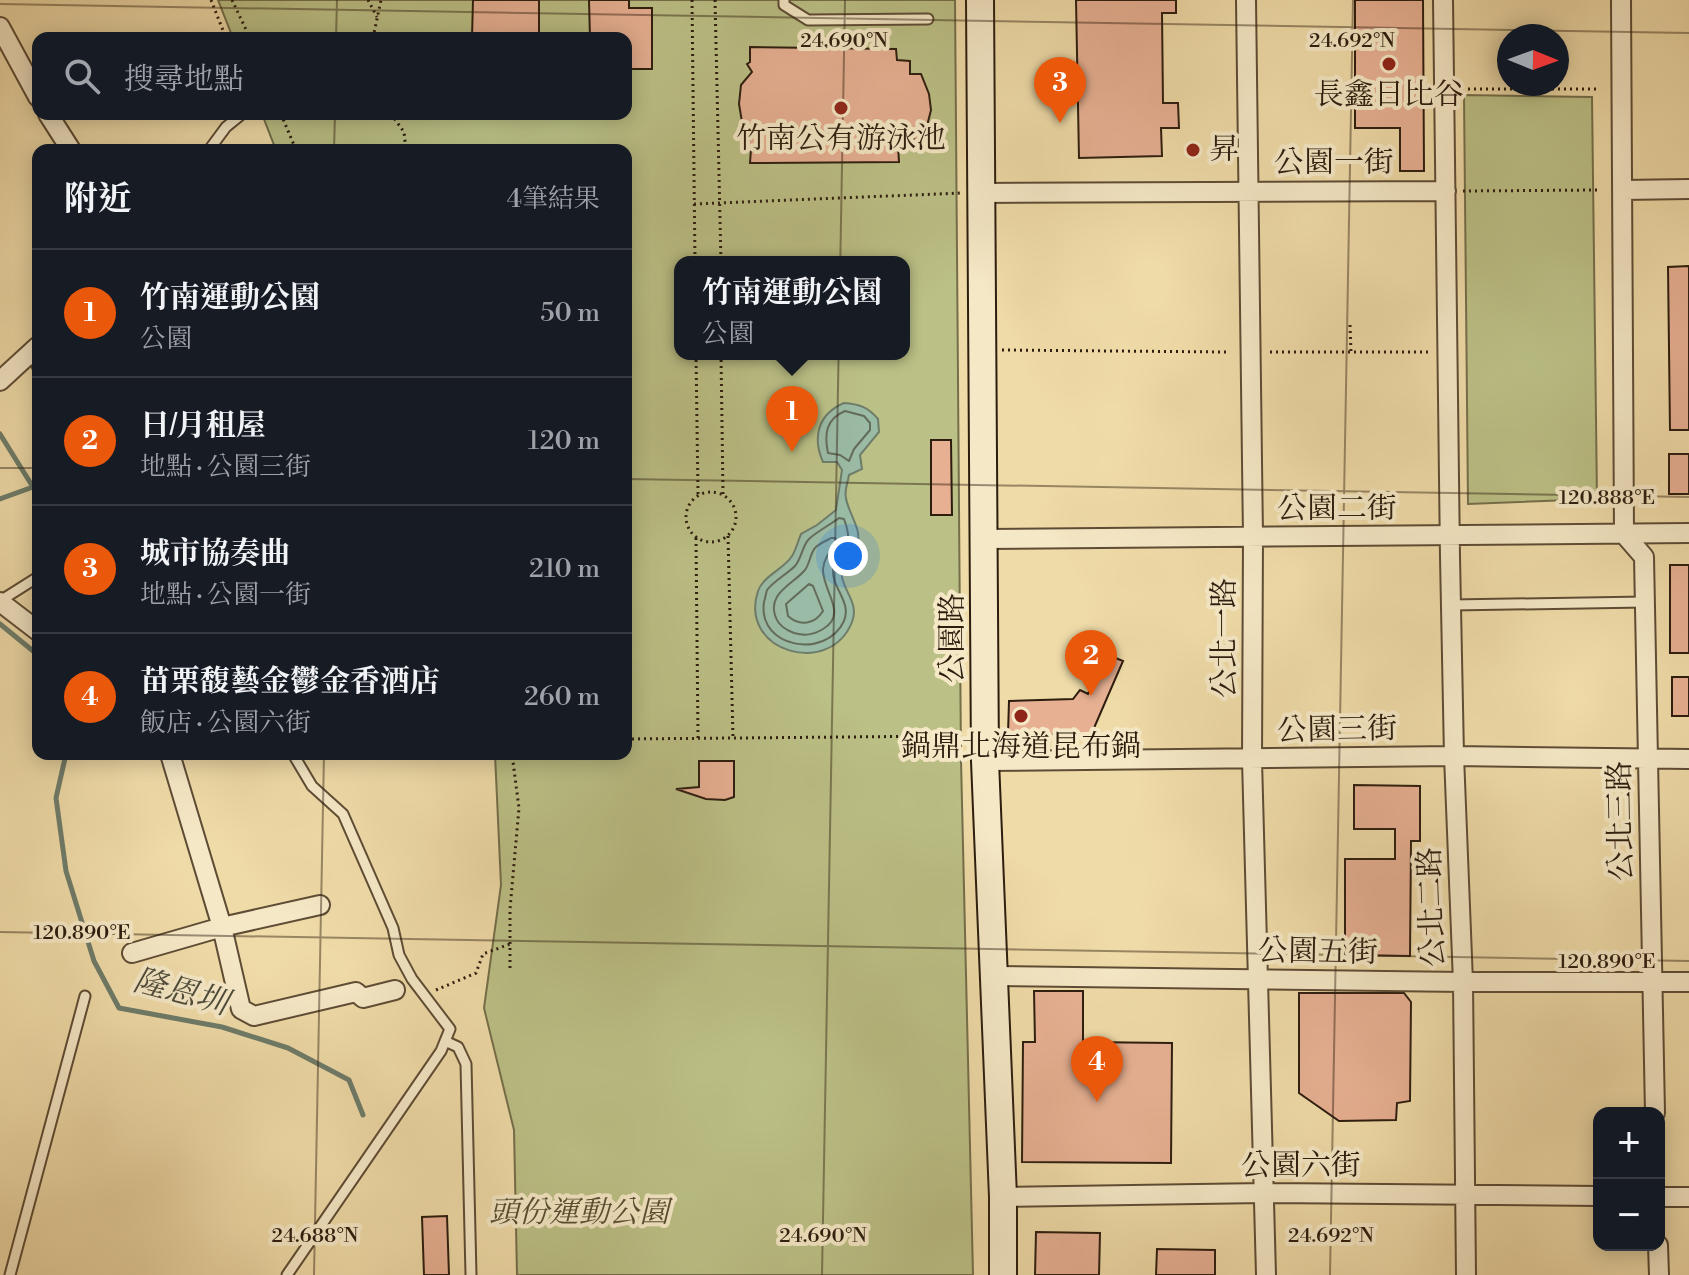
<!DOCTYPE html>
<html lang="zh-TW">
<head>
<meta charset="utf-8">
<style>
	:root { --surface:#171b24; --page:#242831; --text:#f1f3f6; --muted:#9ea1a6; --line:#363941; --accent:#ea580c }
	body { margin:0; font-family:"Libre Bodoni","Noto Serif TC",serif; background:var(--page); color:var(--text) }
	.controls { position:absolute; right:24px; bottom:24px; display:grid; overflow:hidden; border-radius:16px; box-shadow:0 4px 20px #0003 }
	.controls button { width:72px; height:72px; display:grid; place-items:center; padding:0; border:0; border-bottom:2px solid var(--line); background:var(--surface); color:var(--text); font:40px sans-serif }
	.compass { position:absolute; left:1497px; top:24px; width:72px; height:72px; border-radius:50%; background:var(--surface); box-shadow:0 4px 20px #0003; rotate:91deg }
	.you { position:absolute; left:848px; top:556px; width:28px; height:28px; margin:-20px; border:6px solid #fff; border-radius:50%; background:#1a73e8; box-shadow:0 0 0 12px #1a73e833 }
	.badge { display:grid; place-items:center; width:52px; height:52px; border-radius:50%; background:var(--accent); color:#fff; font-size:26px; font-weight:700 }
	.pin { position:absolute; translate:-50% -66px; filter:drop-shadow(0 2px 4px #0008) }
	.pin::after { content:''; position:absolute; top:42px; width:28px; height:24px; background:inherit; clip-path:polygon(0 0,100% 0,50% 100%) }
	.popup { position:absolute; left:674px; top:256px; width:236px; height:104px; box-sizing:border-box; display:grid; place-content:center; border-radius:16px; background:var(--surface); filter:drop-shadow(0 2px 6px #0005); font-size:26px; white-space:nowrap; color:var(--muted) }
	.popup b { font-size:30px; color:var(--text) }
	.popup::after { content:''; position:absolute; left:50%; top:100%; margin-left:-16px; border:16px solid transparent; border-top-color:var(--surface) }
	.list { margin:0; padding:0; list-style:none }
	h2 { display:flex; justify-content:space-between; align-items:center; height:104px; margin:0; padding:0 32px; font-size:34px }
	h2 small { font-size:26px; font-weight:400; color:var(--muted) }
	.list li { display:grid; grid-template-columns:52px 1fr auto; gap:24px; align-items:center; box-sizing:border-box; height:128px; padding:0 32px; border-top:2px solid var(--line) }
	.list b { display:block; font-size:30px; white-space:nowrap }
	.list p { margin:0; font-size:26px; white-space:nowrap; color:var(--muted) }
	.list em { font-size:26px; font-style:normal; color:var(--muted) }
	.icon { flex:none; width:44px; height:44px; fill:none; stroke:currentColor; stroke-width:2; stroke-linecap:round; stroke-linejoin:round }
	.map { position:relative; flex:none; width:1689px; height:1275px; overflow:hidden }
	.search { position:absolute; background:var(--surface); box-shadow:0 4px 20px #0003; left:32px; top:32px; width:600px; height:88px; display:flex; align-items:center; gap:20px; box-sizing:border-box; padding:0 28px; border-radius:16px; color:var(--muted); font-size:30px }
	.panel { position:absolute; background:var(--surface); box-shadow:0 4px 20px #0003; left:32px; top:144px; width:600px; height:616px; border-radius:16px }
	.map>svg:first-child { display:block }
</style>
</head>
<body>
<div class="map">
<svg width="1689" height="1275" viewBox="0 0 1689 1275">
	<rect width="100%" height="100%" fill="#efdba8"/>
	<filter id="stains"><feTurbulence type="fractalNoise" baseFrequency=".0025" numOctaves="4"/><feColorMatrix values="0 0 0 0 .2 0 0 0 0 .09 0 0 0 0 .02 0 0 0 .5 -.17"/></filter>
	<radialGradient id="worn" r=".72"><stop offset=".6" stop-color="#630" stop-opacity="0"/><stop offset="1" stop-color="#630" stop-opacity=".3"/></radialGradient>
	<path fill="#bbc086" stroke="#746e4a" stroke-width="2" fill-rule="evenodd" d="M218,0H955L961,760L973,1275H517L514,1130L484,1008L501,885L495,754H626V150H276L262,114H626V38H233ZM680,262H904V354H680Z
		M1464,95L1592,97L1597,499L1468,504Z"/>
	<path fill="#9abba6" stroke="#6e7c6a" stroke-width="2" d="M844,403C859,404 868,407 878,419L879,432L860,455L862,469L849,475C848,482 844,491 846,498C848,513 863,530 857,545C853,557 839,562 842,577C845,593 859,604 852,622C830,678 738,652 758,591C763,576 784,569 792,556C796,550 798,541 801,534L817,525L836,510L842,470L837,462H823C812,437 818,414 844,403Z"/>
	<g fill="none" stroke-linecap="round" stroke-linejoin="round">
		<path stroke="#646c5a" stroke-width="2" d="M845,411L864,416L870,423V430L854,449L849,461L840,455L828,453C824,434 826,419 845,411Z
			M839,518L844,519C857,554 836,544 833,568C831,588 852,601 844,621C826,660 757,648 764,602C765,599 766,593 767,590C774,581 787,574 795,566C802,558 802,546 809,539C816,532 830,525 839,518Z
			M831,538H835L837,542C831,550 824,558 823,569C822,591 849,614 823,629C813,635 805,636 794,633C786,630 779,626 776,618C766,594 792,585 805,570C810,563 810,554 815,548C818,544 826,541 831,538Z
			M809,584L813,586L823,611C815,624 800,627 788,616L786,604Z"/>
		<path stroke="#6e7c6a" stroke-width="5" d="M0,434L33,487L0,499
			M0,624L38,655
			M66,754L56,798L66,871L94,961L119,1008L222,1027L288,1048L349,1080L363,1115"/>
	</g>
	<path fill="#e7b093" stroke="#2d1d0f" stroke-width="2" d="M473,0H539V38H472Z
		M589,0H629V8H652V69H626V38H590Z
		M1076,0H1176V13H1162L1163,103H1178L1179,128H1161L1162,156L1079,158Z
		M1355,0H1423L1424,171H1400V128H1355Z
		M750,47L896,49L897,60L910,61V74H921L929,94L931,110L927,126L919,139L910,140L909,147L898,146L899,162L750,163L751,149L747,144L751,138L742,122L739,104L741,85L752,72L747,64L750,62Z
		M1689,266V430H1670L1668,267Z
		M931,440H951L952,515H931Z
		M1669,454H1689V494H1669Z
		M1670,565H1689V653H1670Z
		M1106,654L1123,661L1091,735L1008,734L1009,701L1073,699L1080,690L1088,694Z
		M1672,677H1689V716H1672Z
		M699,761H734V797L725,800L706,799L676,789L699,787Z
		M1354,785L1420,786V841H1411L1410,956L1345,955V859H1395V829H1354Z
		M1034,991H1083V1042L1172,1043L1171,1163L1022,1162L1023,1042H1035Z
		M1299,993H1404L1411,1002L1410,1101L1397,1103L1396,1120L1339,1121L1299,1093Z
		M447,1216L449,1275H424L422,1217Z
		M1036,1232L1100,1233L1099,1275H1035Z
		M1157,1249L1215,1250V1275H1156Z"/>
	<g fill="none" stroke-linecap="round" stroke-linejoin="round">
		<g stroke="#5e4c35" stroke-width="13">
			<path id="lane" d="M784,0V5L808,20L928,19
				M209,150L226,127L242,114
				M31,352L38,368
				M0,601L38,577
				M1452,605L1645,602
				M445,1041L458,1047L466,1064L471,1275
				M10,1275L85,996
				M287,1275L441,1051L450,1029L412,979L399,955L393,928L343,814L312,786L293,754"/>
		</g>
		<g stroke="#5e4c35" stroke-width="22">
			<path id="street" d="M1246,0L1253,537L1252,760L1266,1275
				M1443,0L1450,557L1454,756L1463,982L1466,1275
				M1621,0L1624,534L1644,557L1655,1113
				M0,27L38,97
				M48,114L71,150
				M1623,190L1689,189
				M981,193L1446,191
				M0,381L38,346
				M985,539L1689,533
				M0,602L38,631
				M170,754L222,927L241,1009L254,1016L356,992L363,998L395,990
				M985,761L1454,756L1689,759
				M132,953L222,927L320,905
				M995,976L1463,982H1689
				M1003,1197L1264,1193L1599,1196
				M1659,1197H1689
				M1658,1245L1659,1275"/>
		</g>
		<g stroke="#2d1d0f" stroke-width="30">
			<path id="secondary" d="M980,0L985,761L1003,1197V1275"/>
		</g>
		<path stroke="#2d1d0f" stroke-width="3" stroke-dasharray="2 4" stroke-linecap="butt" d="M211,0L226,38
			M232,0L250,38
			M368,0L377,17
			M692,0L695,262
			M715,0L721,262
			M373,38L381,0
			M1462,89H1598
			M281,114L296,150
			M391,114L404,132L406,150
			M1463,191L1598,190
			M694,204L962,193
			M1350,325L1351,352
			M1002,350L1226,352
			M1270,352H1431
			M696,354L698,494
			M721,354L723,494
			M686 517a25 25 0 1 1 50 0a25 25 0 1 1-50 0Z
			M728,536L733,738
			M696,538L698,738
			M626,739L954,736
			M510,968V909L519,808L512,754
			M436,990L476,973L483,954L510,944"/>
		<use href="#lane" stroke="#f5e8c6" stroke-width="9"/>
		<use href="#street" stroke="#f5e8c6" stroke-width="18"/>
		<use href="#secondary" stroke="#f5e8c6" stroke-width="26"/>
	</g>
	<path fill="none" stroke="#2d1d0f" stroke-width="2" stroke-opacity="0.45" d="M0,4L1689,33M336,38L337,0M334,150L335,114M0,468H38M626,479L1689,497M0,932L1689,961M314,1275L324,754M822,1275L845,0M1330,1275L1353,0"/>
	<g fill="#8f2418" stroke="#f5e8c6" stroke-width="3">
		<circle cx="1389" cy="64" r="8"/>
		<circle cx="841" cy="108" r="8"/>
		<circle cx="1193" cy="150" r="8"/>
		<circle cx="1021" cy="716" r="8"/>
	</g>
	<g text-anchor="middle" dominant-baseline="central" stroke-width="8" stroke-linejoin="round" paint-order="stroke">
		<g font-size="30" fill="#2d1d0f" stroke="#f5e8c6">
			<text x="1389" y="95">長鑫日比谷</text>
			<text x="841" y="139">竹南公有游泳池</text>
			<text x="1209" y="150" text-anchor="start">昇</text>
			<text x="1021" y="747">鍋鼎北海道昆布鍋</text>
		</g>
		<g font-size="30" fill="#2d1d0f" stroke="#f5e8c6">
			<text x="1334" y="163">公園一街</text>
			<text x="1337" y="509">公園二街</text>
			<text transform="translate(953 638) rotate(-90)">公園路</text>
			<text transform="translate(1225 638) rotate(-90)">公北一路</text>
			<text transform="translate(1337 730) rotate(-1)">公園三街</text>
			<text transform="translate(1621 821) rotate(-91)">公北三路</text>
			<text transform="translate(1432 907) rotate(-92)">公北二路</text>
			<text transform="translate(1318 952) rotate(1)">公園五街</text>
			<text x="1301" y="1166">公園六街</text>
		</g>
		<g font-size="30" font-style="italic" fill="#584e33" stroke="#f5e8c6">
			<text x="579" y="1213">頭份運動公園</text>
		</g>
		<g font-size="32" font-style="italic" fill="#4e4c3c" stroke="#f5e8c6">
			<text transform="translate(181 992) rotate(15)">隆恩圳</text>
		</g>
	</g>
	<g font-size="20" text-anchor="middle" fill="#2d1d0f" stroke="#f5e8c6" stroke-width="8" stroke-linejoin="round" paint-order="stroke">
		<text x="844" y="47">24.690°N</text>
		<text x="1352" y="47">24.692°N</text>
		<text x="1607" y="504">120.888°E</text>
		<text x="82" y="939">120.890°E</text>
		<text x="1607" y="968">120.890°E</text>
		<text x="315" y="1242">24.688°N</text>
		<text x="823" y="1242">24.690°N</text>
		<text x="1331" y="1242">24.692°N</text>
	</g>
	<rect width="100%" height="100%" filter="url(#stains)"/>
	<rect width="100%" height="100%" fill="url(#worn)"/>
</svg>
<div class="controls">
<button>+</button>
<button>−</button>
</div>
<svg class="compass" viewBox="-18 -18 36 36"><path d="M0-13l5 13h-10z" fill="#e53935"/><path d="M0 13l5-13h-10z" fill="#9ea1a6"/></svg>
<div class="you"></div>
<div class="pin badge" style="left:792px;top:452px">1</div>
<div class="popup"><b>竹南運動公園</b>公園</div>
<div class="pin badge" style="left:1091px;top:696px">2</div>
<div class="pin badge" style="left:1060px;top:123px">3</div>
<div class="pin badge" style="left:1097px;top:1102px">4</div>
<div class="search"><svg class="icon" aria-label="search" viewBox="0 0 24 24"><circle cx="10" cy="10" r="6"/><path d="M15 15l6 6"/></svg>搜尋地點</div>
<section class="panel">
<h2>附近<small>4筆結果</small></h2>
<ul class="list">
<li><span class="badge">1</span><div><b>竹南運動公園</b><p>公園</p></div><em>50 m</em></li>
<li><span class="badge">2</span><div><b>日/月租屋</b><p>地點 · 公園三街</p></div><em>120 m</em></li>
<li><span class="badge">3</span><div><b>城市協奏曲</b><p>地點 · 公園一街</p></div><em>210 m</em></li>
<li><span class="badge">4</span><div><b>苗栗馥藝金鬱金香酒店</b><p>飯店 · 公園六街</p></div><em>260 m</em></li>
</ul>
</section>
</div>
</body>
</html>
